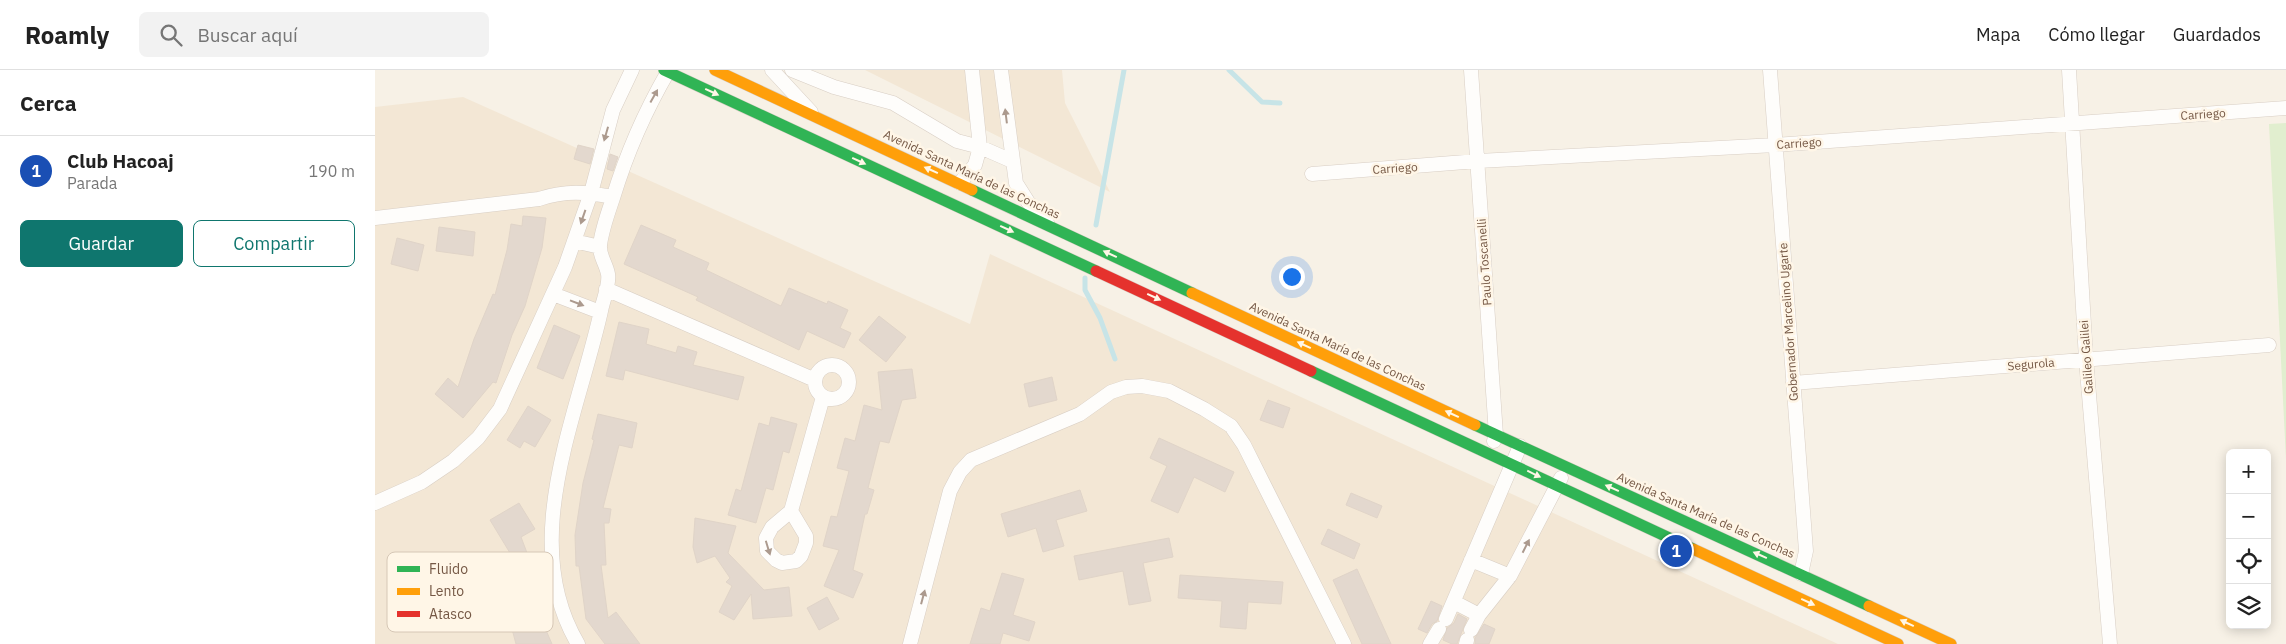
<!DOCTYPE html>
<html lang="es">
<head>
<meta charset="utf-8">
<style>
	:root { --surface:#fff; --page:#f2f2f2; --text:#222; --muted:#767676; --line:#e0e0e0; --accent:#0f766e }
	body { margin:0; font-family:"IBM Plex Sans",sans-serif; background:var(--page); color:var(--text) }
	.controls { position:absolute; right:15px; bottom:15px; display:grid; overflow:hidden; border-radius:8px; box-shadow:0 2px 12px #0003 }
	.controls button { width:45px; height:45px; display:grid; place-items:center; padding:0; border:0; border-bottom:1px solid var(--line); background:var(--surface); color:var(--text); font:25px sans-serif }
	.you { position:absolute; left:916px; top:206px; width:18px; height:18px; margin:-12px; border:4px solid #fff; border-radius:50%; background:#1a73e8; box-shadow:0 0 0 8px #1a73e833 }
	.badge { display:grid; place-items:center; width:32px; height:32px; border-radius:50%; background:var(--accent); color:#fff; font-size:16px; font-weight:700 }
	.pin { position:absolute; translate:-50% -50%; border:2px solid #fff; box-shadow:0 1px 5px #0006 }
	.list { margin:0; padding:0; list-style:none }
	h2 { display:flex; justify-content:space-between; align-items:center; height:65px; margin:0; padding:0 20px; font-size:21px }
	h2 small { font-size:16px; font-weight:400; color:var(--muted) }
	.list li { display:grid; grid-template-columns:32px 1fr auto; gap:15px; align-items:center; box-sizing:border-box; height:70px; padding:0 20px; border-top:1px solid var(--line) }
	.list b { display:block; font-size:19px; white-space:nowrap }
	.list p { margin:0; font-size:16px; white-space:nowrap; color:var(--muted) }
	.list em { font-size:16px; font-style:normal; color:var(--muted) }
	.actions { display:flex; gap:10px; padding:15px 20px }
	.actions a { flex:1; padding:11px 0; border:1px solid var(--accent); border-radius:8px; text-align:center; font-size:18px; color:var(--accent) }
	.actions .main { background:var(--accent); color:#fff }
	.icon { flex:none; width:28px; height:28px; fill:none; stroke:currentColor; stroke-width:2; stroke-linecap:round; stroke-linejoin:round }
	.map { position:relative; flex:none; width:1911px; height:574px; overflow:hidden }
	header { display:flex; align-items:center; gap:30px; box-sizing:border-box; height:70px; padding:0 25px; background:var(--surface); border-bottom:1px solid var(--line) }
	header strong { font-size:24px }
	nav { display:flex; gap:28px; margin-inline-start:auto; font-size:18px }
	.search { width:350px; height:45px; background:var(--page); display:flex; align-items:center; gap:12px; box-sizing:border-box; padding:0 18px; border-radius:8px; color:var(--muted); font-size:19px }
	main { display:flex }
	aside { flex:1; background:var(--surface) }
	.map>svg:first-child { display:block }
</style>
</head>
<body>
<header>
<strong>Roamly</strong>
<div class="search"><svg class="icon" aria-label="search" viewBox="0 0 24 24"><circle cx="10" cy="10" r="6"/><path d="M15 15l6 6"/></svg>Buscar aquí</div>
<nav><a>Mapa</a><a>Cómo llegar</a><a>Guardados</a></nav>
</header>
<main>
<aside>
<h2>Cerca<small></small></h2>
<ul class="list">
<li><span class="badge" style="background:#1a4fb4">1</span><div><b>Club Hacoaj</b><p>Parada</p></div><em>190 m</em></li>
</ul>
<div class="actions"><a class="main">Guardar</a><a>Compartir</a></div>
</aside>
<div class="map">
<svg width="1911" height="574" viewBox="0 0 1911 574">
	<rect width="100%" height="100%" fill="#f7f1e6"/>
	<path fill="#f3e7d5" d="M490,0H687L690,33L735,122Z
		M88,27L595,254L615,184L1463,574H0V37Z"/>
	<path fill="#e1eecf" d="M1911,53V389L1894,54Z"/>
	<g fill="none" stroke-linecap="round" stroke-linejoin="round">
		<path stroke="#c7e4e7" stroke-width="5" d="M854,0L887,32L905,33
			M721,155L749,0
			M710,208V220L725,248L740,289"/>
	</g>
	<path fill="#e3d8ce" stroke="#e0d4c8" d="M203,75L219,79L215,94L199,89Z
		M235,84L243,87L238,101L232,99Z
		M148,146L171,148L167,178L150,236L137,265L121,313L118,312L88,348L60,324L73,308L83,317L99,269L118,224L120,225L132,180L136,154L147,156Z
		M266,155L301,170L298,177L334,193L331,200L406,236L414,218L452,234L453,231L473,240L465,258L476,263L469,278L432,261L424,280L321,230L323,227L249,194Z
		M64,157L100,162L98,186L61,181Z
		M22,168L49,175L43,201L16,194Z
		M504,246L531,267L511,292L484,270Z
		M244,252L274,259L271,274L301,283L303,276L322,282L318,295L369,307L363,330L250,300L248,310L231,306Z
		M179,255L205,266L188,309L162,298Z
		M537,299L541,328L527,330L514,373L505,371L493,418L499,420L492,444H490L478,500L488,504L478,528L449,516L464,480L448,476L456,446L462,447L474,401L462,398L470,368L480,371L489,335L507,340L503,302Z
		M677,307L682,330L654,337L649,314Z
		M893,330L915,338L908,358L885,350Z
		M153,336L176,350L160,377L149,371L145,378L132,370Z
		M223,344L262,353L257,378L244,375L228,438L236,439L234,453H229L231,495H226L233,548L241,542L265,574H230L211,549L204,496H201L200,465L208,413L219,370L217,369Z
		M396,347L422,354L414,383L408,381L398,420L391,418L381,453L353,445L361,419L366,421L384,353L394,356Z
		M784,368L859,402L850,422L819,407L803,443L776,431L792,396L775,388Z
		M705,420L712,441L681,450L689,476L668,482L661,458L633,467L626,444Z
		M976,423L1007,436L1002,448L971,435Z
		M144,433L160,459L146,467L160,504L158,505L170,550L167,551L177,574H141L129,529L132,528L117,489L135,483L115,450Z
		M320,448L361,456L353,483L389,520L414,517L417,546L378,549L376,524L359,550L344,542L357,516L351,512L355,508L340,486L322,493L318,477Z
		M953,459L985,474L979,489L946,474Z
		M794,468L798,487L768,493L776,531L754,535L748,501L704,510L699,486Z
		M982,499L1016,574H987L958,510Z
		M627,503L649,509L638,545L660,552L654,571L628,563L625,574H595L606,538L615,541Z
		M805,505L908,512L906,534L873,532L871,559L845,557L847,531L803,528Z
		M452,527L464,549L444,560L432,538Z
		M1056,531L1067,536L1062,551L1057,554L1052,563L1043,559Z
		M1083,544L1092,549L1082,574H1077L1068,570L1072,558L1079,553Z
		M1109,554L1120,559L1114,574H1100V568Z"/>
	<g fill="none" stroke-linecap="round" stroke-linejoin="round">
		<g stroke="#d8cec4" stroke-width="15">
			<path id="street" d="M397,0L436,42
				M417,0L459,17L518,33L582,71L605,77L637,91
				M626,0L641,113L653,132L672,152
				M1096,0L1121,365L1119,371
				M1395,0L1431,481L1426,504
				M1694,0L1711,289L1735,574
				M937,104L1103,91L1400,75L1911,38
				M585,113L600,95L605,77L597,0
				M0,148L164,129C191,120 211,122 238,127
				M199,171L225,177
				M231,219L440,310
				M178,224L225,242
				M440 312a17 17 0 1 1 34 0a17 17 0 1 1-34 0Z
				M1418,313L1894,275
				M0,433L47,412L78,391L103,368L125,339L190,197L216,123L238,40L257,0
				M416,441L431,466V473L426,486L421,491L407,493L401,490L392,481L391,468L397,457L416,441L448,327
				M1096,490L1135,506
				M1079,532L1104,545
				M1071,549L1145,376
				M1096,560L1104,545L1135,506L1186,408
				M203,574C142,472 203,345 226,241C228,230 235,214 233,204C231,193 224,186 225,175C227,159 233,143 238,128C252,82 270,41 294,0
				M535,574L575,421L585,402L596,390L705,344L736,322L751,317L767,316L794,321L829,339L856,356L869,375L969,574
				M1055,574L1064,559
				M1091,574L1092,570"/>
		</g>
		<g stroke="#d7cdc3" stroke-width="12">
			<path id="fast" d="M289,0L721,201
				M597,120L817,223
				M936,301L1318,479
				M1100,355L1494,536"/>
		</g>
		<g stroke="#d7cdc3" stroke-width="12">
			<path id="slow" d="M340,0L597,120
				M817,223L1100,355
				M1318,479L1523,574
				M1494,536L1576,574"/>
		</g>
		<g stroke="#d7cdc3" stroke-width="12">
			<path id="jam" d="M721,201L936,301"/>
		</g>
		<use href="#street" stroke="#fefdfb" stroke-width="14"/>
		<use href="#fast" stroke="#30b455" stroke-width="11"/>
		<use href="#slow" stroke="#ff9f0a" stroke-width="11"/>
		<use href="#jam" stroke="#e5322d" stroke-width="11"/>
	</g>
	<defs><path id="oneway-solid" d="M-6-.8H1V-3.2L6.5 0L1 3.2V.8H-6Z" transform="scale(1.25)"/></defs>
	<g fill="#fff6e7">
		<use href="#oneway-solid" transform="translate(337 22) rotate(25)"/>
		<use href="#oneway-solid" transform="translate(484 91) rotate(25)"/>
		<use href="#oneway-solid" transform="translate(556 100) rotate(-156)"/>
		<use href="#oneway-solid" transform="translate(632 159) rotate(25)"/>
		<use href="#oneway-solid" transform="translate(735 184) rotate(-155)"/>
		<use href="#oneway-solid" transform="translate(779 227) rotate(25)"/>
		<use href="#oneway-solid" transform="translate(929 275) rotate(-155)"/>
		<use href="#oneway-solid" transform="translate(1077 344) rotate(-155)"/>
		<use href="#oneway-solid" transform="translate(1159 404) rotate(26)"/>
		<use href="#oneway-solid" transform="translate(1237 418) rotate(-156)"/>
		<use href="#oneway-solid" transform="translate(1385 485) rotate(-156)"/>
		<use href="#oneway-solid" transform="translate(1433 532) rotate(25)"/>
		<use href="#oneway-solid" transform="translate(1532 553) rotate(-155)"/>
	</g>
	<g fill="#ac9a8e">
		<use href="#oneway-solid" transform="translate(279 26) rotate(-61)"/>
		<use href="#oneway-solid" transform="translate(631 46) rotate(-97)"/>
		<use href="#oneway-solid" transform="translate(231 64) rotate(106)"/>
		<use href="#oneway-solid" transform="translate(208 147) rotate(109)"/>
		<use href="#oneway-solid" transform="translate(202 233) rotate(21)"/>
		<use href="#oneway-solid" transform="translate(1151 476) rotate(-63)"/>
		<use href="#oneway-solid" transform="translate(393 478) rotate(73)"/>
		<use href="#oneway-solid" transform="translate(548 527) rotate(-75)"/>
	</g>
	<g text-anchor="middle" dominant-baseline="central" stroke-width="5" stroke-linejoin="round" paint-order="stroke">
		<g font-size="12" fill="#755845" stroke="#fff6e7">
			<text transform="translate(1828 44) rotate(-4)">Carriego</text>
			<text transform="translate(1424 73) rotate(-4)">Carriego</text>
			<text transform="translate(1020 98) rotate(-4)">Carriego</text>
			<text transform="translate(597 104) rotate(25)">Avenida Santa María de las Conchas</text>
			<text transform="translate(1109 192) rotate(-94)">Paulo Toscanelli</text>
			<text transform="translate(1413 252) rotate(-94)">Gobernador Marcelino Ugarte</text>
			<text transform="translate(963 276) rotate(25)">Avenida Santa María de las Conchas</text>
			<text transform="translate(1711 287) rotate(-94)">Galileo Galilei</text>
			<text transform="translate(1656 294) rotate(-5)">Segurola</text>
			<text transform="translate(1331 445) rotate(24)">Avenida Santa María de las Conchas</text>
		</g>
	</g>
	<rect x="12" y="482" width="166" height="80" rx="8" fill="#fff6e7" stroke="#d6c7b6" stroke-width="1"/>
	<rect x="22" y="496" width="23" height="6" fill="#30b455"/>
	<rect x="22" y="518" width="23" height="7" fill="#ff9f0a"/>
	<rect x="22" y="541" width="23" height="6" fill="#e5322d"/>
	<g font-size="14" fill="#755845">
		<text x="54" y="504">Fluido</text>
		<text x="54" y="526">Lento</text>
		<text x="54" y="549">Atasco</text>
	</g>
</svg>
<div class="controls">
<button>+</button>
<button>−</button>
<button><svg class="icon" aria-label="locate" viewBox="0 0 24 24"><circle cx="12" cy="12" r="6"/><path d="M12 2v4M12 18v4M2 12h4M18 12h4"/></svg></button>
<button><svg class="icon" aria-label="layers" viewBox="0 0 24 24"><path d="M12 4l9 5-9 5-9-5zM3 14l9 5 9-5"/></svg></button>
</div>
<div class="you"></div>
<div class="pin badge" style="left:1301px;top:481px;background:#1a4fb4">1</div>
</div>
</main>
</body>
</html>
